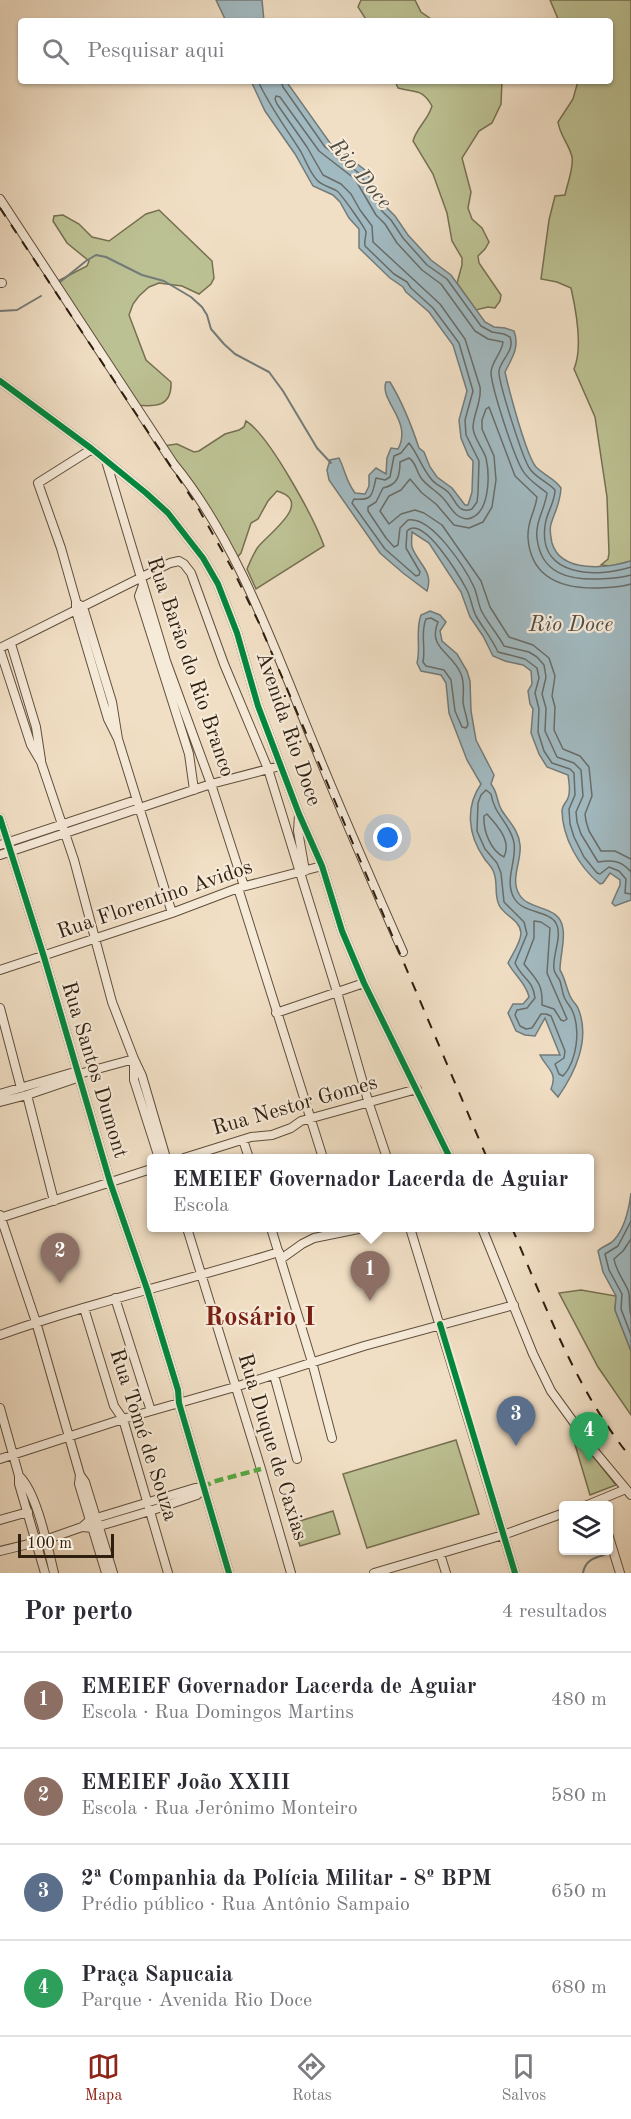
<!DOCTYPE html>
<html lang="pt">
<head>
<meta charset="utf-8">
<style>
	:root { --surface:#fff; --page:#f7f7f7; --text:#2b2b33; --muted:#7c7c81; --line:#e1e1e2; --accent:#8f2418 }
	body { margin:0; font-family:"Old Standard TT",serif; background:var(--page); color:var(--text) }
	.controls { position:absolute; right:18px; bottom:18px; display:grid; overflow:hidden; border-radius:6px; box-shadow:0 2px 4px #0004 }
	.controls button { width:54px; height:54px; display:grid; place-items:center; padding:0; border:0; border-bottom:2px solid var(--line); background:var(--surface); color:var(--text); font:30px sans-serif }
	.scale { position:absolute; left:18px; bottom:15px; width:96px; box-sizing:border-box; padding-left:6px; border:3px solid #2f1f0f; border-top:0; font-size:16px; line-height:21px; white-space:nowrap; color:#2f1f0f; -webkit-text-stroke:4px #f6ead9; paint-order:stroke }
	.you { position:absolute; left:388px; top:838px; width:21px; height:21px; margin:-15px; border:4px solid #fff; border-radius:50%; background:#1a73e8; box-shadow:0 0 0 9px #1a73e833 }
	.badge { display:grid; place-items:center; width:39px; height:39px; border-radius:50%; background:var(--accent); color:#fff; font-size:20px; font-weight:700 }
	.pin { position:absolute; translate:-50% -50px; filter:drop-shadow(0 2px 3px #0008) }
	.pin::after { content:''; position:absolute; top:32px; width:21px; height:18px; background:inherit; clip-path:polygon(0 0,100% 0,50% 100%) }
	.popup { position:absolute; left:147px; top:1154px; width:447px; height:78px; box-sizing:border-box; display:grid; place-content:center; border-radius:6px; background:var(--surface); filter:drop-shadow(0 2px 4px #0005); font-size:20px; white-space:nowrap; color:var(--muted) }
	.popup b { font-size:22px; color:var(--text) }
	.popup::after { content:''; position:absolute; left:50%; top:100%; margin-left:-12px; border:12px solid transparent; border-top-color:var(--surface) }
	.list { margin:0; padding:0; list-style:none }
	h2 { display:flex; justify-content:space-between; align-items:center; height:78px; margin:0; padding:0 24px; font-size:26px }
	h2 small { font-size:20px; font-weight:400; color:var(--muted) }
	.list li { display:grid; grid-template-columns:39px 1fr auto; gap:18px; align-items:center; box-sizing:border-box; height:96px; padding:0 24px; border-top:2px solid var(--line) }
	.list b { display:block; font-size:22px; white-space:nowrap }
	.list p { margin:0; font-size:20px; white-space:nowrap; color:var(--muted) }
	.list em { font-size:20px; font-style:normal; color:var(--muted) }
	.icon { flex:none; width:33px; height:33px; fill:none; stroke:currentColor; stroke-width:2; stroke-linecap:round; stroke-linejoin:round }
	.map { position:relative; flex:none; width:631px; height:1573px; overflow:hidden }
	.search { position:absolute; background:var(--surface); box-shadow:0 2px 4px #0004; left:18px; right:18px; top:18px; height:66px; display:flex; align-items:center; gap:15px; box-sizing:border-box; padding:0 21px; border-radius:6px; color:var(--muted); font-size:22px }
	.sheet { height:462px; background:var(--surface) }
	nav { display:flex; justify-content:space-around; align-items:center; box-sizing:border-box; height:84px; border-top:2px solid var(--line); background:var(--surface); font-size:16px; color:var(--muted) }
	nav a { display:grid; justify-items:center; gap:3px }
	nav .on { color:var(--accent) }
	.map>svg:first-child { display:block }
</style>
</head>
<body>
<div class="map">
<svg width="631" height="1573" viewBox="0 0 631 1573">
	<rect width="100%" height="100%" fill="#f1dfc5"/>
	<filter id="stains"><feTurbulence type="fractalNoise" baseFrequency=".00333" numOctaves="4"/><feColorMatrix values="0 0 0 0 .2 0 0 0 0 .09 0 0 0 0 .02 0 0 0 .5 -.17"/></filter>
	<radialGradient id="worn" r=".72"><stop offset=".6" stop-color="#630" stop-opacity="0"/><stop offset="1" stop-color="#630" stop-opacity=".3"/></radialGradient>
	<path fill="#bcc193" stroke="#767051" stroke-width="1.5" d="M361,0H415L421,12L434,21H367L358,7Z
		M550,0H631V561L611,566L601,565L608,559L609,553L607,497L595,417L574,369C583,348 576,310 571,288L557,282L541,279L549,220L555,196L565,195C567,184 574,168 572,157C569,144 560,136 558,122L573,99L578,81H610V21H559Z
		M395,81H502L501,104L492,123L479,131L462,158L471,192L468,208L472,219L482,228L489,242L485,249L478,256L479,263L501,295L500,301L495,308L488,307L476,310L457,283L462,265V258L452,241L447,213L433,174L413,141C417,127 428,120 432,106C422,88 415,93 398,88Z
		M159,210L212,261L214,278L211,284L199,294L182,286L159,283L149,287L139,296L133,304L129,315L146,360L171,382C172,407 156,407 135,405L54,283L87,266L89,261L67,243L53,221L54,216L63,215L79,224L92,237L109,241L146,214Z
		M246,421C269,435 314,518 324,546L256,589L247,569C250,562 253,554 258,547C268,534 315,502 277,491L268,501L258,519L251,523L241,553L234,561L162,446L177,444L194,452L199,451L225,434L239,430L244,427Z
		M581,1290L616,1296L615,1310L631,1351V1415L598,1367L559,1293Z
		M577,1436L616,1485L590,1495L573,1438Z
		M456,1440L479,1514L367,1548L343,1474Z
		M333,1511L340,1534L300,1546L293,1523Z"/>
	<path fill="#a1b9c0" stroke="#737b79" stroke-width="1.5" d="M216,0H262L264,21H226Z
		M251,81H286L330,143L365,170L387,208L395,216L408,235L431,260L451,275L485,322L494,327L505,328L514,331C520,347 512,358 505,372C509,390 526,455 536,467C544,475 555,479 561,488C560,504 555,511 551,524C549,530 551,538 552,543C561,574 608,568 631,561V900L615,906L612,903L620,885V880L610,873L603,883L600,884C579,867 562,837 562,810C563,804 566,803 568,798C571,791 569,782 568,775L547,767L539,754L531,733L533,709L530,704L528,691L532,684L531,671L523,665L505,661L493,656L483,636L470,617L461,592L429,543L412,532C412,536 411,542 412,547C418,564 434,571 427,591L403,573L380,553L329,480L327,470L330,460L339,458C346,472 345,479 355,493L365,494L369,486V475L376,468L386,474L387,458L391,448L398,449C413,421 379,401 386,382H390C401,400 412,427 419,448L424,452L430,467L437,477L452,488L465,505H468L472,492L473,461L468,455L461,438L459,420L467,391L453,345L429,312L406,292L403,287L390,278L359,248V229L349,218L340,202L333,195L313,186L295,154L265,111Z
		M430,611L440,615L446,622L440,631L442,641L457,654L467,671L470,681L471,711L476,740L494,775L491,784C498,793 496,799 501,809C508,821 519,830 520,845C522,860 510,879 519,894C529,912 560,904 563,929C565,942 560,956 560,970C565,978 566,987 570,996C572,1001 576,1004 578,1008C591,1039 575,1073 558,1097L551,1089C558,1072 547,1069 540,1055H560L545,1018L535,1036L525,1035L516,1031L508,1013L513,1004H523L529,997C526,983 515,976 508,963C512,955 521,942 521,933C520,919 504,916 499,905C494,895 498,883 494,873C492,866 487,863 484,858C468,835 465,807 481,784L467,760L449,713L446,683L441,675L421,671L417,663C421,646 415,631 421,615Z
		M631,1193V1351L615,1310L616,1296L603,1272L598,1251C602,1246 610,1245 614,1240C625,1228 629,1209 631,1193Z"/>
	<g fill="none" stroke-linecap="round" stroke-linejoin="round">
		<path stroke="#686c68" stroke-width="1.5" d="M258,81C270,107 286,128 301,152C306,161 310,173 317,180C322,186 331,187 337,191C341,194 366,229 366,232C366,237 364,240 365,246L394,274L407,282L411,288L433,308L459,343L473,391L465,420L466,435L479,461L478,493L477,502L472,509C458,515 456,500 448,492C443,487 436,485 432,480C422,469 418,454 409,443L401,453L394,456L390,477L385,480L376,478C372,495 373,501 354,499L352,503L385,549L416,576L419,575L420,572L406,548L407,531C423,514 460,577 467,590C471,598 472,608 476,616C483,628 492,639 498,652L525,659L537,668L539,678L535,693L539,709L538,732L544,751L552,763L570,769L574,773L575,795L569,809L570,824L574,837L584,857L597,873L600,874L609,867L619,871L626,879L625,893L631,894
			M281,81L283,87L325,147L360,174L382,211L391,220L403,238L427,265L447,279L481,326L492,332L504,334L510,337C515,351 501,359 499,371C498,381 523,460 530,469C536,478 548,482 555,490C555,503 546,513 545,526C538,577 597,578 631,567
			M631,575C618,579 612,578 599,579C569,580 541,574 537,538C535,522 545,509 547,493C540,487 528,480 523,471C514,457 492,389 491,373C491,362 502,353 503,342L488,339L475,331L441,284L422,270L397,243L385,224L376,215L355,179L319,151L280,97L276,96L275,99L277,104L307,147L323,175L341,184L351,194L360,210L372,226L373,242L440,304L465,339L480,387C482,402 473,414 473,428C474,439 483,448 486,458C490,476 490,516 467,519C453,517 451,506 442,497C435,490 427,486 421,478C416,471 416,462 409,458L400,462C400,477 397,485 383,488L376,502L368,507V511L386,538L394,547L398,545L400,528L408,520C432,516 465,568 474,587C477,594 478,602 481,610C486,621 497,633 504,646L529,652L537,657L544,665L546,677L542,694L546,708L545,731L557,757L574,763L581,770L583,796L576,812L577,822L581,834L598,862C612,860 621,860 631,872
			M631,584C619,588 611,587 599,588C564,589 531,579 528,538C527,520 535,513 537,497L515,476L489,407L486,409L482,420V429L494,456L496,480L492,507L483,522L469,528L454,525L436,504L422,493L410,479L401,490L389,496L380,511L389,524L401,514L415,510L424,513L442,525L481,581L490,607L509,637L533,645L549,658L555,676L552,696L555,707L554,730L563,749L580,756L589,767L592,796L585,814L586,821L589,831L601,851H615L631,859
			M431,618L438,622C427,648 452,652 461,674C465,683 463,692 463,702C464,710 467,717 468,725L466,728L462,727L455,711L451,680L444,670L426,666L423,662C426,648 420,633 426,619Z
			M486,790L491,794C494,815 511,824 514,843C517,861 504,880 514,898C523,914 548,910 556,923C563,936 552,955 554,969C554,974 558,976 560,981C562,987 562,993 565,999C567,1003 570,1006 572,1010C581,1029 577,1061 563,1076L559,1074L555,1064L564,1058L565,1051L551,1016L546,1014H541L532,1028L526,1029L520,1026L515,1015L517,1010L527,1008L535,998C533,979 522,979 515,963L527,934L524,922L504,902L501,873L497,863L485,849L477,831L478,803L481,795Z
			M487,814C497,825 512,841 504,857C491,851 483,831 484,816Z
			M534,921L541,922L550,928L547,973L567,1019L564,1021L561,1020L554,1009L542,1005C543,983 536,980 524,964L534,938Z
			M631,1221L618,1246L605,1254L609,1270L622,1294L621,1309L631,1335
			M631,1239L623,1251L614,1259C616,1271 623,1279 628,1290C631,1298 628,1306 631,1315"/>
		<path stroke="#737b79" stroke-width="2" d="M60,282L86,261L96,255L106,257L142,275L164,281L191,297L202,307L207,315L211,329L224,344L235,354L269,372L283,391L317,448L331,463
			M0,311L17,310L41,296
			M583,1573C585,1561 593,1558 604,1555"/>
		<g stroke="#604f3c" stroke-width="10">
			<path id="minor" d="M0,199L173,463C238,542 276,653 315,747C343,816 373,884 403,952
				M0,283H2
				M0,381L92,449L146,493L168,513L203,558L218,584L237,633L258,706L299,814L322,866L342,931L364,983L450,1158
				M92,449L38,483L61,548L76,601V611L108,719L118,739
				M106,461L166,661L211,784L244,886
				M143,585L139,596L189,754L194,790
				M80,605L83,607L112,702L118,739L172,913
				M11,644L36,727L41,760
				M0,648L170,563L179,561L184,564L191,573L224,664L268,769L337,992L369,1104L387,1158
				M0,650L31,745L41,762L74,860L112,1002L134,1059L142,1076L166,1158
				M299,815L298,831L305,871
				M0,818L44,957L110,1182L147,1289L178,1390L179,1403L229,1573
				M0,845L136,800
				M0,855L211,784L280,766
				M238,888L323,1158
				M0,970L172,913L238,888L322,866
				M0,1008L21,1088
				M276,1013L364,983
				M134,1061V1080L159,1158
				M0,1094L71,1073L79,1074L134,1059
				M27,1095L54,1201
				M0,1102L27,1095L74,1079L79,1074
				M243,1140L249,1158
				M184,1158L251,1137L272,1135L291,1128L301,1121L417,1089
				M0,1215L36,1322L80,1475L85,1482L113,1573
				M0,1218L151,1169
				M187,1228L261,1469L291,1573
				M271,1228L312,1362L332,1438
				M410,1228L515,1573
				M482,1228L533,1354L551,1391L596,1453L631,1495
				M281,1259L302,1244L314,1238L363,1228
				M115,1298L151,1411
				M84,1308L114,1406L123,1419L168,1573
				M0,1335C92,1302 186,1281 279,1252
				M274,1375L297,1459
				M0,1408L19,1476V1484L45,1573
				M0,1459L123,1419L235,1387L364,1346L514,1305
				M80,1475L79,1484L106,1573
				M19,1476C37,1492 48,1549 54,1573
				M585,1506L626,1489
				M0,1520L28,1512
				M82,1527L93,1528L150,1511L197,1495L203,1488
				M608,1534L620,1573
				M0,1551L45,1540L82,1527L90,1520L195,1488H203
				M440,1554L446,1573
				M374,1573L503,1535L564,1513"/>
		</g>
		<use href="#minor" stroke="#f6ead9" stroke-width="8"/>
		<path stroke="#2f1f0f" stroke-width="2" stroke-dasharray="10 10" stroke-linecap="butt" d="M0,208L197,506L234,572L259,623L487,1158
			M512,1228C546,1307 576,1390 631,1458"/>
		<path stroke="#54aa41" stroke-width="4.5" stroke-dasharray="9 4.5" stroke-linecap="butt" d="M203,1488L212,1482L261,1469"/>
		<g stroke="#f6ead9" stroke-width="10">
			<path id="cycleway" d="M0,381L92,449L146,493L168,513L203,558L218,584L237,633L258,706L299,814L322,866L342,931L364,983L450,1158
				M0,818L44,957L110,1182L147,1289L178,1390L179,1403L229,1573
				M440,1324L515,1573"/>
		</g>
		<use href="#cycleway" stroke="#00873e" stroke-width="6"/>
	</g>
	<g text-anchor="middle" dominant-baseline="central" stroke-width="4.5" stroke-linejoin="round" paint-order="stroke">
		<g font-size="21" fill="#2f1f0f" stroke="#f6ead9">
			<text transform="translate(190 667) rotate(71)">Rua Barão do Rio Branco</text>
			<text transform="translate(288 729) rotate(71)">Avenida Rio Doce</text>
			<text transform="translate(155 900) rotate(-19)">Rua Florentino Avidos</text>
			<text transform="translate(94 1070) rotate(73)">Rua Santos Dumont</text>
			<text transform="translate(295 1106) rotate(-16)">Rua Nestor Gomes</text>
			<text transform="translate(143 1435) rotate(72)">Rua Tomé de Souza</text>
			<text transform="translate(272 1447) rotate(73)">Rua Duque de Caxias</text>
		</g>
		<g font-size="22" font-style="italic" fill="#514d44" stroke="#f6ead9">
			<text transform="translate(360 174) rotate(50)">Rio Doce</text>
			<text x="571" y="625">Rio Doce</text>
		</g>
		<g font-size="27" font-weight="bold" fill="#7a1f14" stroke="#f6ead9">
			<text x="260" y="1317">Rosário I</text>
		</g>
	</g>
	<rect width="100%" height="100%" filter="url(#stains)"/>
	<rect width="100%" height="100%" fill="url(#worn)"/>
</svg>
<div class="controls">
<button><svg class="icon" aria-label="layers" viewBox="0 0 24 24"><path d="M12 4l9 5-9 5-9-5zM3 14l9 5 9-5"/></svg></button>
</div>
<div class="scale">100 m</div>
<div class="you"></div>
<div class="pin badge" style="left:370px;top:1301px;background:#8d6e63">1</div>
<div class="popup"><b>EMEIEF Governador Lacerda de Aguiar</b>Escola</div>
<div class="pin badge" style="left:60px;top:1283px;background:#8d6e63">2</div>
<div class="pin badge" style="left:516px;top:1446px;background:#5c6f8a">3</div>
<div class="pin badge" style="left:589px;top:1462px;background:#2e9e5b">4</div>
<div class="search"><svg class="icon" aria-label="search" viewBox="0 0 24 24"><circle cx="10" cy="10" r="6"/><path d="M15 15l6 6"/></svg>Pesquisar aqui</div>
</div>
<section class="sheet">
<h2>Por perto<small>4 resultados</small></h2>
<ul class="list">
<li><span class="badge" style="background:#8d6e63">1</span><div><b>EMEIEF Governador Lacerda de Aguiar</b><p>Escola · Rua Domingos Martins</p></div><em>480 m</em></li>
<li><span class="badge" style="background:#8d6e63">2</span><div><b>EMEIEF João XXIII</b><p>Escola · Rua Jerônimo Monteiro</p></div><em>580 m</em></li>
<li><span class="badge" style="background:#5c6f8a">3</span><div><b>2ª Companhia da Polícia Militar - 8º BPM</b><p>Prédio público · Rua Antônio Sampaio</p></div><em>650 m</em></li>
<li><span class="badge" style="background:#2e9e5b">4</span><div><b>Praça Sapucaia</b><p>Parque · Avenida Rio Doce</p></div><em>680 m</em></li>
</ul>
</section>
<nav>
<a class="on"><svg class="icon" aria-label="map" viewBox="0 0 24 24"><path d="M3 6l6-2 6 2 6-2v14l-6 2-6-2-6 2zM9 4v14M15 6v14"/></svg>Mapa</a>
<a><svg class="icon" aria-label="directions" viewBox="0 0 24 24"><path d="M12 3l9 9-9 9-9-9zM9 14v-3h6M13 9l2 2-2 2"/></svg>Rotas</a>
<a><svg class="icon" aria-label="saved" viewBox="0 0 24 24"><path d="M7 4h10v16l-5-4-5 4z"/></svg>Salvos</a>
</nav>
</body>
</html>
